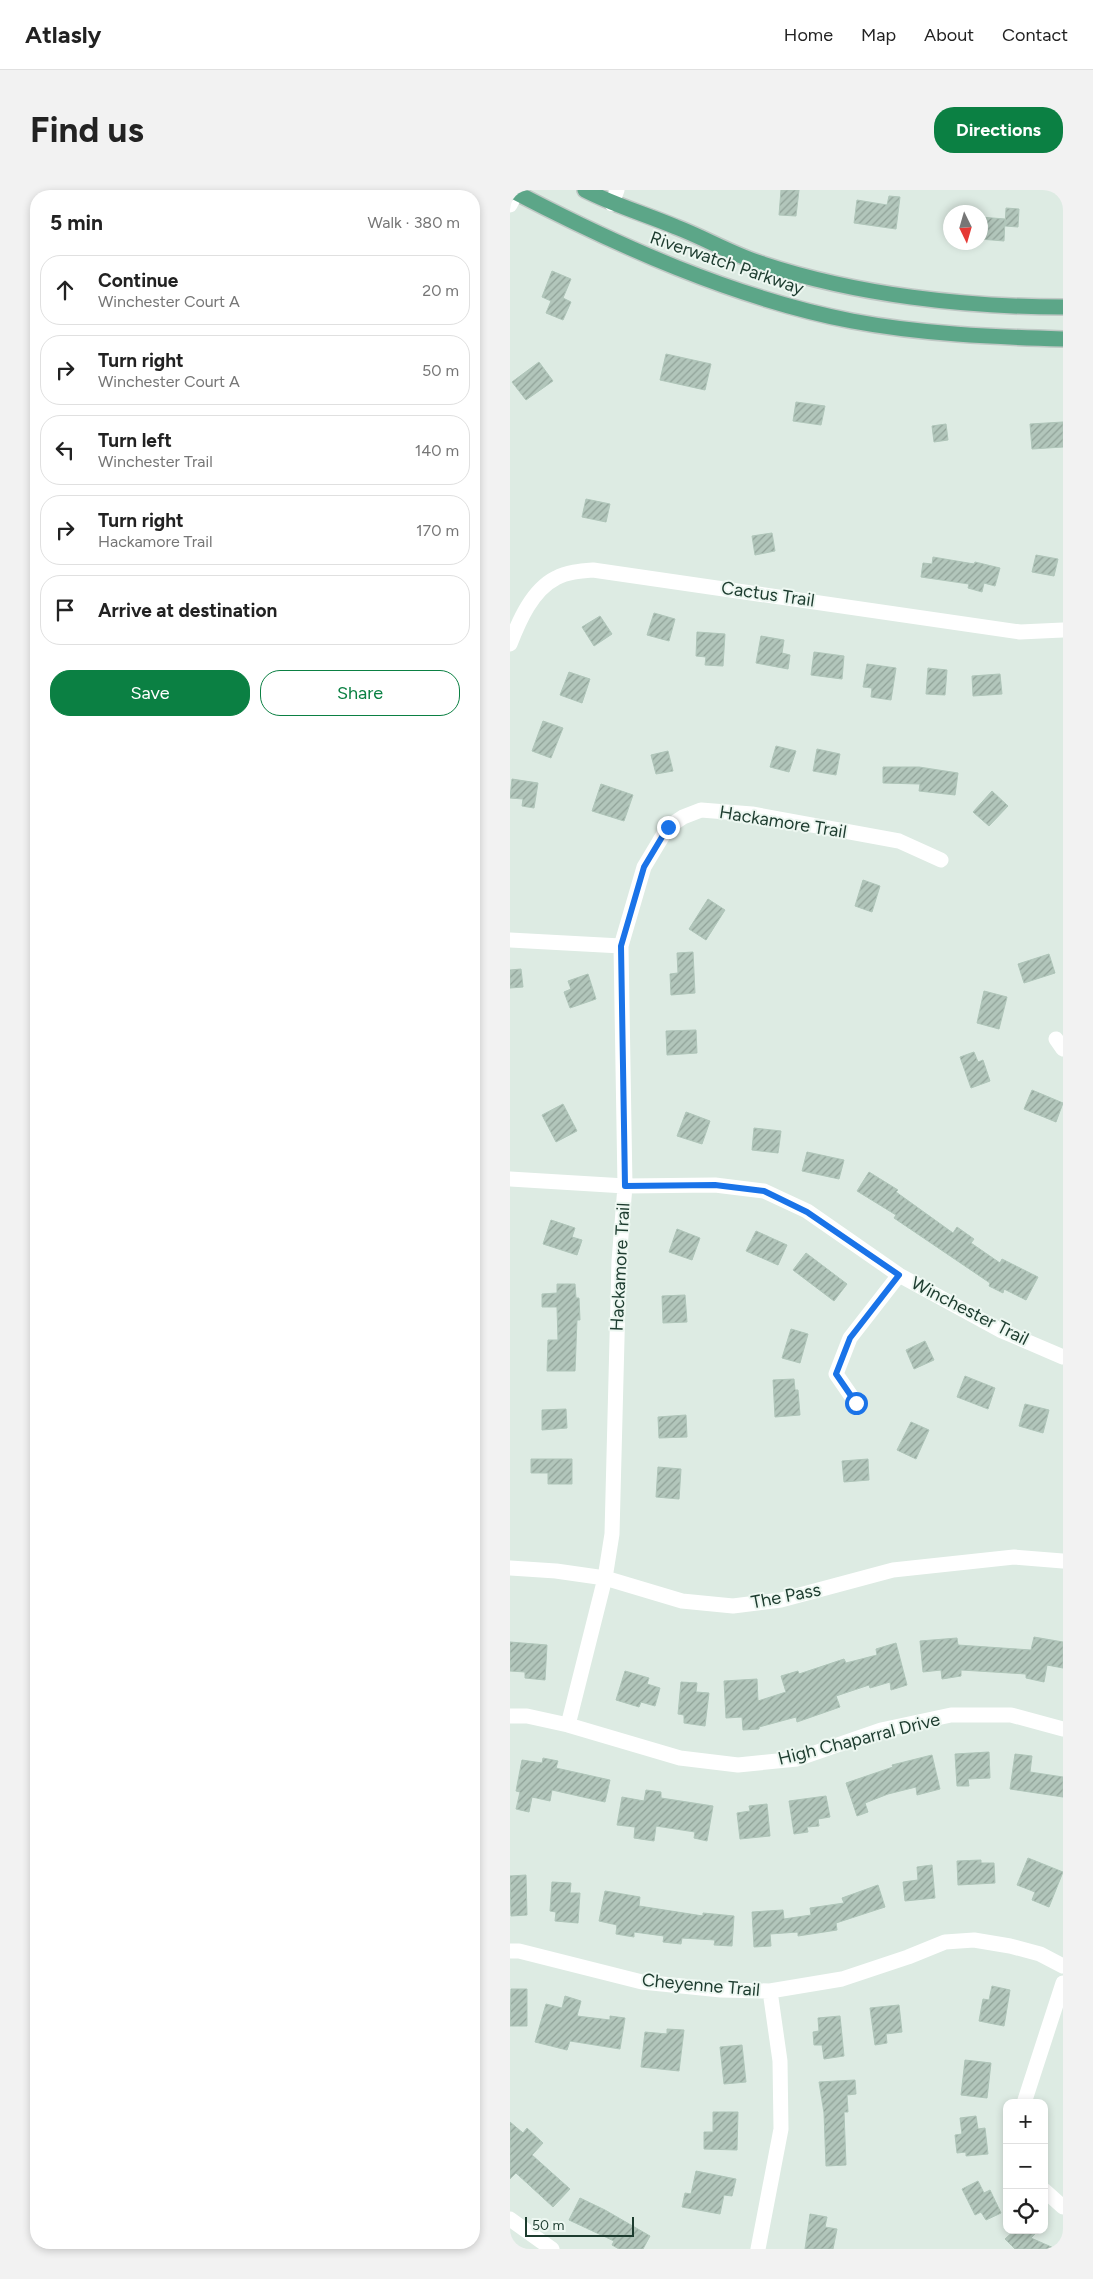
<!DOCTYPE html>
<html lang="en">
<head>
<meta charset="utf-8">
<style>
	:root { --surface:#fff; --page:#f2f2f2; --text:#222; --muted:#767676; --line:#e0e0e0; --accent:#0b8043 }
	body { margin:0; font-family:Figtree,sans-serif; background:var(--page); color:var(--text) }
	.controls { position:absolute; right:15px; bottom:15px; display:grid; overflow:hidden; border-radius:10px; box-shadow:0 2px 8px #0003 }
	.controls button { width:45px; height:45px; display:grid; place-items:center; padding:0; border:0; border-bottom:1px solid var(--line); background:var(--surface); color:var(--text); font:25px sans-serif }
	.compass { position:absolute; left:433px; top:15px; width:45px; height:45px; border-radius:50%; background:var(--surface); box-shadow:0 2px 8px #0003; rotate:175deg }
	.scale { position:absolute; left:15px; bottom:12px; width:109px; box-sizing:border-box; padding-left:5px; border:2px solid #1d3c2f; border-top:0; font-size:14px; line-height:18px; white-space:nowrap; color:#1d3c2f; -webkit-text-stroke:4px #edf7f1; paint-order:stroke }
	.stop { position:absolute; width:15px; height:15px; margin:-11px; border:4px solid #1a73e8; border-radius:50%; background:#fff }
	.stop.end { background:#1a73e8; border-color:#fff; box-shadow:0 1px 5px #0008 }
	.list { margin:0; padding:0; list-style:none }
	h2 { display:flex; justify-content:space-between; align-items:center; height:65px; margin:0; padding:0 20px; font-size:21px }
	h2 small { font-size:16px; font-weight:400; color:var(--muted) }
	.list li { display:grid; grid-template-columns:32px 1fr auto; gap:15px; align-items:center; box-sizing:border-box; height:70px; margin:0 10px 10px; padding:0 10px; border:1px solid var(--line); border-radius:20px }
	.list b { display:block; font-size:19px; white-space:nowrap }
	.list p { margin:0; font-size:16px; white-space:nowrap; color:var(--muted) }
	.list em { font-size:16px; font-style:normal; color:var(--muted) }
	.actions { display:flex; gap:10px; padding:15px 20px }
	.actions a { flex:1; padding:11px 0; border:1px solid var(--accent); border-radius:20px; text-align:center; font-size:18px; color:var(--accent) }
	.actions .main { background:var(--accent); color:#fff }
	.icon { flex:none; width:28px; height:28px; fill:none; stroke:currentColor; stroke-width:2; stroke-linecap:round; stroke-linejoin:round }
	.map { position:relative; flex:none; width:553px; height:2059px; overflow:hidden; border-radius:20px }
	header { display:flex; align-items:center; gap:30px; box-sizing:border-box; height:70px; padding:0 25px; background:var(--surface); border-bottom:1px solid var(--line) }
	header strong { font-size:24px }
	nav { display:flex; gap:28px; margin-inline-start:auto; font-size:18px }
	.intro { display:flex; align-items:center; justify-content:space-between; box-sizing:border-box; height:120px; padding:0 30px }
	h1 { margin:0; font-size:35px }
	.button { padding:12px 22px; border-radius:20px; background:var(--accent); color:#fff; font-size:18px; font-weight:700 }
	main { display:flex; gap:30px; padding:0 30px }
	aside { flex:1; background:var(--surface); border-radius:20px; box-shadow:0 2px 8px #0003 }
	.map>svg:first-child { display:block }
</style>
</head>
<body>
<header>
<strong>Atlasly</strong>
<nav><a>Home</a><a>Map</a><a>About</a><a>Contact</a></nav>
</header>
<div class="intro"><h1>Find us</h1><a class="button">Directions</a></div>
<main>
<aside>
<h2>5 min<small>Walk · 380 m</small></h2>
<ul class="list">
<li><svg class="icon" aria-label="ahead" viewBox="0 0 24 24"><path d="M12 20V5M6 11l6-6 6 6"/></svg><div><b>Continue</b><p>Winchester Court A</p></div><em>20 m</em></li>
<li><svg class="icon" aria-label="right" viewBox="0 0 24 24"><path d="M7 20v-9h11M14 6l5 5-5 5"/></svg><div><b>Turn right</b><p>Winchester Court A</p></div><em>50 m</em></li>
<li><svg class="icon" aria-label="left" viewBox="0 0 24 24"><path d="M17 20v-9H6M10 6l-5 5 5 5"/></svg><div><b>Turn left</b><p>Winchester Trail</p></div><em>140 m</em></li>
<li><svg class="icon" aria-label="right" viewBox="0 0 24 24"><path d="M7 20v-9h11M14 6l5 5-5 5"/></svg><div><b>Turn right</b><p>Hackamore Trail</p></div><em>170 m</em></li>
<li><svg class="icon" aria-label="arrive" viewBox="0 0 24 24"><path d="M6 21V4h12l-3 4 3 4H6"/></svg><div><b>Arrive at destination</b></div></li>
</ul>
<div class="actions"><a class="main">Save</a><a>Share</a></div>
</aside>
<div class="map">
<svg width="553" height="2059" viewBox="0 0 553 2059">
	<defs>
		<pattern id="building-hatch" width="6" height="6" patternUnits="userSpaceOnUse" patternTransform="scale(1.25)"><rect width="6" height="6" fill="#b2c6bb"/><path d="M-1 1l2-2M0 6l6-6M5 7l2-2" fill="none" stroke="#90a298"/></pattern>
	</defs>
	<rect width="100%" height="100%" fill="#ddebe3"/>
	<path fill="url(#building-hatch)" stroke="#afc5b9" d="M271,0H289L286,26L269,25Z
		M379,6L390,7L386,39L344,33L347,10L377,15Z
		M496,18L509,19L508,37L495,36Z
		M470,27L495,29L494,51L470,49Z
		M42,81L61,89L53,108L61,112L53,130L36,123L41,111L32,107Z
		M156,164L201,174L195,200L150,190Z
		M29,172L43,191L16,210L2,192Z
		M286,212L315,216L311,235L283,231Z
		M553,232V257L522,259L520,234Z
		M436,234L438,250L424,252L422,236Z
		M76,309L100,314L96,332L72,327Z
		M262,343L265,361L245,365L242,346Z
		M526,365L548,369L544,386L522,382Z
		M423,367L464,374L465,372L490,378L485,396L474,393L472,402L458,398L459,394L411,387L413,373L422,374Z
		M144,423L165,429L159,451L137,445Z
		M90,426L102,444L84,456L72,437Z
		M187,442L215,444L213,476L195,475L196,467L186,466Z
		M251,446L274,450L272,463L280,465L278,479L246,473Z
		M304,462L334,466L332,489L301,485Z
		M357,474L386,478L381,510L361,507L362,498L353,497Z
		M418,478L437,480L435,505L416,504Z
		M59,482L80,489L72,513L50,505Z
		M490,484L492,504L463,506L462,486Z
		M33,531L53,538L41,568L22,561Z
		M266,556L286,561L279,582L260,577Z
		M307,559L330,564L326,585L303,581Z
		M158,561L163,581L146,584L141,565Z
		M373,577H409L448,583L445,605L409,601L410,594L373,593Z
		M2,589L28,593L24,618L12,616L13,609L0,608Z
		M91,594L123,605L114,631L82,621Z
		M482,601L498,616L479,636L463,622Z
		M353,690L370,696L362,722L345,716Z
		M198,709L215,720L196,750L179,739Z
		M183,762L185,803L161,805L160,784L168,783L167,763Z
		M539,764L545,783L514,793L508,774Z
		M11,779L13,797L0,798V780Z
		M78,784L86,809L60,818L54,802L61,799L58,791Z
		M474,801L497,807L489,839L467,833Z
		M186,840L187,863L157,865L156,841Z
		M464,862L468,872L473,870L480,891L461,898L450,867Z
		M522,900L553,913L546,932L514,919Z
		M53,914L67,941L46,952L32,925Z
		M176,922L200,931L192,954L167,946Z
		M244,938L271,941L268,963L242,960Z
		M297,962L334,970L329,989L292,981Z
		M359,982L388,1000L386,1002L443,1043L447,1037L464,1049L461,1053L490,1073L492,1069L528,1087L516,1110L494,1099L493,1103L479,1096L480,1093L384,1028L386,1025L347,1001Z
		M41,1030L65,1038L62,1047L72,1050L67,1065L33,1054Z
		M167,1039L190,1048L182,1070L159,1062Z
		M246,1041L277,1055L268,1075L236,1061Z
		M296,1063L337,1094L324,1111L283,1080Z
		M47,1094H65L66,1108H69L70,1130H67L65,1181H37L38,1150H48L47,1117H32V1104L47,1103Z
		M175,1105L177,1132L153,1133L152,1106Z
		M281,1139L298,1144L290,1173L272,1168Z
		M415,1151L424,1170L404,1179L396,1160Z
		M455,1186L485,1198L478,1219L447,1207Z
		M284,1189L285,1200H288L290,1225L265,1227L263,1190Z
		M515,1214L539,1220L533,1243L509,1236Z
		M56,1219L57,1238L32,1240V1220Z
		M176,1225L177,1247L149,1248L148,1227Z
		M401,1232L419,1240L406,1269L387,1260Z
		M21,1269H62V1294H38V1283H21Z
		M358,1269L359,1290L334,1292L332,1271Z
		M148,1277L171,1279L169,1309L146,1307Z
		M524,1447L553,1452V1478L537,1475L534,1492L516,1488V1484L451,1480V1486L432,1489L431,1480L413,1482L410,1451L447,1448L448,1455L521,1460Z
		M0,1452L37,1455L35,1490L15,1488V1482L0,1481Z
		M386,1453L397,1495L381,1500L380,1492L360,1498L359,1495L326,1506L330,1517L287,1532L286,1527L249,1537V1539L233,1540L232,1527L216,1528L214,1491L247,1489L248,1511L276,1502L271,1486L288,1481L289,1484L334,1469L336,1473L367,1465L366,1459Z
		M115,1481L139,1488L137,1494L150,1498L145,1516L131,1512L129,1517L106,1510Z
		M171,1492L187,1493L186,1502L199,1503L195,1536L174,1533V1525L168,1524Z
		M479,1562L480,1588L458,1589L459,1596H447L445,1564Z
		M505,1564L522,1566L520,1582L553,1587V1607L500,1599Z
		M422,1565L430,1599L407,1605L406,1597L378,1604L355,1613L358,1622L347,1626L336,1593L383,1577L382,1575Z
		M33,1568L48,1571L46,1578L100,1590L95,1612L42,1600L40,1611L22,1607L19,1622L6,1619L10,1602L6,1601L12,1570L32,1573Z
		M136,1600L151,1602V1608L203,1616L197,1651L184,1648L185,1642L146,1636L144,1651L124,1648L125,1637L107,1635L112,1607L134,1611Z
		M316,1606L320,1627L308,1629L309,1636L297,1637L298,1642L284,1644L279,1611Z
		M257,1614L260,1646L230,1649L227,1623L240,1621L239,1616Z
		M518,1668L553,1682L539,1717L522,1710L525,1702L507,1695Z
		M471,1670V1673H484L485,1693L448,1695L447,1671Z
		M422,1675L425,1708L395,1711L393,1692L408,1690L407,1677Z
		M16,1685L17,1725L1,1726L0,1686Z
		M42,1692L61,1693L60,1703H70L68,1733L45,1731L46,1722L40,1721Z
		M368,1695L375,1717L326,1733L327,1740L288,1746V1742L260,1744L261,1756L244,1757L242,1722L273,1720L274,1729L301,1725L300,1718L334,1713L332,1708Z
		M95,1701L130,1707L129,1716L193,1726V1723L224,1726L222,1756L204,1755L205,1750L172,1748L171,1754L153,1752L154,1746L124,1742V1747L106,1744L107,1735L89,1731Z
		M482,1796L500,1800L494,1836L469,1831L473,1809L479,1810Z
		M1,1799H17V1836H0Z
		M55,1806L71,1811L67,1826L100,1830V1826L115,1828L110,1859L60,1851L57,1860L25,1852L36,1814L52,1818Z
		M389,1815L392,1842L376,1844L377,1853L365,1855L360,1818Z
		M330,1826L334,1866L314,1869L312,1855H304L303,1842L309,1841L308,1828Z
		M157,1839L174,1840L169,1881L131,1877L135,1842L157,1844Z
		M232,1855L236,1892L214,1894L210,1857Z
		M455,1870L481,1873L477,1908L451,1905Z
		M345,1890L346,1904L337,1905L338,1922H334L336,1975L316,1976L314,1923L309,1892Z
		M203,1922H228L227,1960L194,1959V1942H203Z
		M466,1926L468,1939L475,1938L478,1964L456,1966V1962L447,1963L445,1945L452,1944L450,1928Z
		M0,1932L13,1943L17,1938L33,1953L22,1965L60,1999L43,2017L6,1983L0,1989Z
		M186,1981L226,1989L222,2006L214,2005L210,2024L172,2017L175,2003L181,2004Z
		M468,1991L474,2003L480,2000L491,2023L476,2030L471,2022L465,2025L452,1999Z
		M70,2008L95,2020L140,2046L133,2059H109L102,2055L104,2051L59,2030Z
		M300,2024L317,2027L315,2037L327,2039L323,2059H295Z
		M505,2040H529L521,2048L546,2059H505L495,2049Z"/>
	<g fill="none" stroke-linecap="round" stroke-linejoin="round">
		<g stroke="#c0c8c5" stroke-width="18">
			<path id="major" d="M1,0C108,56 224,108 342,131C411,144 483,147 553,149
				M75,0C104,15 135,24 166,37C195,48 223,65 253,74C347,105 455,117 553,117"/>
		</g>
		<path stroke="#fff" stroke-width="15" d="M102,14L107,0
			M0,15L6,3
			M0,454C9,431 22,400 46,388C57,382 70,381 83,380L510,442L553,440
			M0,750L111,756
			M546,849L553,859
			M0,989L115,996L205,995L254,1001L297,1021L389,1085L490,1140L553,1167
			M346,1213L326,1184L340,1148L389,1085
			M0,1378L46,1381L95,1388L172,1411L223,1416L271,1410L383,1380L504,1367L553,1371
			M0,1526H17L58,1535L170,1568L228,1575L287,1569L371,1540L441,1525H501L553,1539
			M58,1535L95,1388L102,1344L109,1071L115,996L111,756L134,677L158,637L173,627L191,620L242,624L389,651L431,670
			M0,1761H9L132,1792L211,1800L260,1801L332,1789L398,1767L435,1752L464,1750L500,1756L530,1764L553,1776
			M514,1913L553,1793
			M534,2000L553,2017
			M0,2029L42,2059
			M248,2059L271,1939L270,1871L260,1801"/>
		<use href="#major" stroke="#5ca688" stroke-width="15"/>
	</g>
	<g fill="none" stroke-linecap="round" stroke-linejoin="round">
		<path stroke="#1a73e8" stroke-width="6" d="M158,637L134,677L111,756L115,996L205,995L254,1001L297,1022L389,1085L340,1148L326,1184L346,1213"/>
	</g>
	<g text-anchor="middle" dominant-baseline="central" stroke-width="4" stroke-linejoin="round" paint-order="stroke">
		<g font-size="18" fill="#1d3c2f" stroke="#edf7f1">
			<text transform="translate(217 73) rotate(19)">Riverwatch Parkway</text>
			<text transform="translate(258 404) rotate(8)">Cactus Trail</text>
			<text transform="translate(273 632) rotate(9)">Hackamore Trail</text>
			<text transform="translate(110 1077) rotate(-87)">Hackamore Trail</text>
			<text transform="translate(460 1121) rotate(27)">Winchester Trail</text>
			<text transform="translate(276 1406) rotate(-11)">The Pass</text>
			<text transform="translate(349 1549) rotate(-14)">High Chaparral Drive</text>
			<text transform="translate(191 1795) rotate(5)">Cheyenne Trail</text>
		</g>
	</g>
</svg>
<div class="controls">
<button>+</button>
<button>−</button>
<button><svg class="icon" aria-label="locate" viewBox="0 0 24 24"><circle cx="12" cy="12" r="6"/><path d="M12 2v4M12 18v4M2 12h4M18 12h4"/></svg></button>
</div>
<svg class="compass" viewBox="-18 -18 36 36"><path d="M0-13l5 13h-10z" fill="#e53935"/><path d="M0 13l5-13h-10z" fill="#767676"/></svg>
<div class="scale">50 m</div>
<div class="stop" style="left:346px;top:1213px"></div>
<div class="stop end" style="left:158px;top:637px"></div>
</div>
</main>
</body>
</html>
